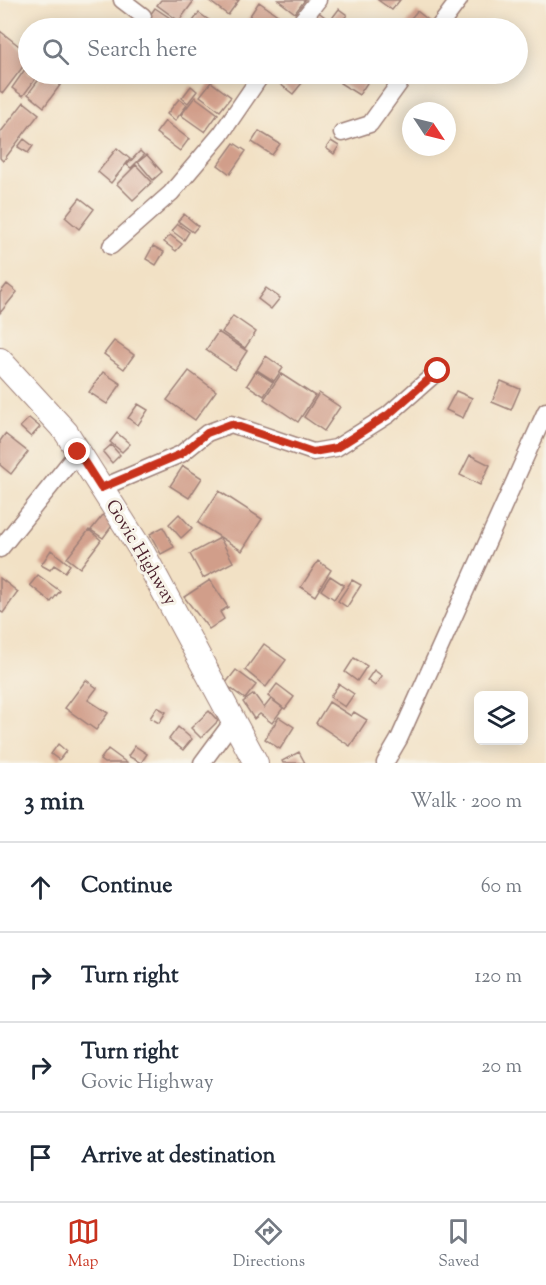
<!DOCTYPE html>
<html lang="en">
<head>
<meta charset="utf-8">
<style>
	:root { --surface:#fff; --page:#f2f2f3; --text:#1f2937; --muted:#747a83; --line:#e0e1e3; --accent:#c8321e }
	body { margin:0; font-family:"Sorts Mill Goudy",serif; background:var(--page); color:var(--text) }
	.controls { position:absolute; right:18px; bottom:18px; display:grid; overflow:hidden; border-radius:9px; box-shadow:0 3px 15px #0003 }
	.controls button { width:54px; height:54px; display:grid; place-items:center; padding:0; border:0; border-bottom:2px solid var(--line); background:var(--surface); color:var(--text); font:30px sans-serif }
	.compass { position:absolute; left:402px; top:102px; width:54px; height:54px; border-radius:50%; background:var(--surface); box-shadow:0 3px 15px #0003; rotate:125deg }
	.stop { position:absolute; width:18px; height:18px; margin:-14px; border:4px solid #c8321e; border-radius:50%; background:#fff }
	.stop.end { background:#c8321e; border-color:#fff; box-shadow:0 2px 6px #0008 }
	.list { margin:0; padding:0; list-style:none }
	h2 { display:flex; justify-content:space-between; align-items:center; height:78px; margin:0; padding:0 24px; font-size:26px }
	h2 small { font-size:20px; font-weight:400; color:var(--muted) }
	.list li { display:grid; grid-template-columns:39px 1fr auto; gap:18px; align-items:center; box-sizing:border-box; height:90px; padding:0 24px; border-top:2px solid var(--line) }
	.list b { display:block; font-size:22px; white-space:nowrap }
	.list p { margin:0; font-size:20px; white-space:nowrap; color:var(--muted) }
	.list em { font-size:20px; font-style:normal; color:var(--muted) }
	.icon { flex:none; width:33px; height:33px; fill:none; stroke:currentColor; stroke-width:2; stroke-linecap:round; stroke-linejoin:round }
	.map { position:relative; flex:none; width:546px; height:763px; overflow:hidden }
	.search { position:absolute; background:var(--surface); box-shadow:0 3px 15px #0003; left:18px; right:18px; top:18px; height:66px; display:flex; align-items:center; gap:15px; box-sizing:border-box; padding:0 21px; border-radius:33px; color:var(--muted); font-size:22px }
	.sheet { height:438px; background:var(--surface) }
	nav { display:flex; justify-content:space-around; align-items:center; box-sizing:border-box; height:84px; border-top:2px solid var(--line); background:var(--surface); font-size:16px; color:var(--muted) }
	nav a { display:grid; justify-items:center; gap:3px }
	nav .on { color:var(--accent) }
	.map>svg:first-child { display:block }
</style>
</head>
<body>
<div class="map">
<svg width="546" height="763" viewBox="0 0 546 763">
	<rect width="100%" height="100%" fill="#f7f3e8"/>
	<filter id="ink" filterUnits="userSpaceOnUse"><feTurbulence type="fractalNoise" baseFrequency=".0167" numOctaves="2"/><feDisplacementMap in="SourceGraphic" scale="12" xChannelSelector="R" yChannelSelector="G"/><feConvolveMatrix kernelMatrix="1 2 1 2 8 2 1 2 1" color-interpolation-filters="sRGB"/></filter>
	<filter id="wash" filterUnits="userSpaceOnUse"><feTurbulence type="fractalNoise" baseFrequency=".008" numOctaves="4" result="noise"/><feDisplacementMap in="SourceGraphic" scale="24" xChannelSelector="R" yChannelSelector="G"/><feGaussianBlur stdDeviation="1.35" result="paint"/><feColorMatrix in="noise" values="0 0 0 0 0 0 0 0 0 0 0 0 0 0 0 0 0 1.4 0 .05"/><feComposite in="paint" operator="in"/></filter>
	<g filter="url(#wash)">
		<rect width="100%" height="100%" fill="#f2e1c5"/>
		<g id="blocks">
			<path fill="#d19e8a" d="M161,0H191L193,2L179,21L157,5Z
				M208,0H239L228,15Z
				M278,0H305L295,13Z
				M378,0H400L392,10Z
				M259,2L286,21L282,28H247L243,26Z
				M155,8L170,18L164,28L148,18Z
				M339,9L347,15L338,26L330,21L324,28H320L309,20L316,10L330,21Z
				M417,11L436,26L434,28H403Z
				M199,13L220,28H188Z
				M0,31L28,53V60L3,93L0,91Z
				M28,65V74H39L23,96L12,88Z
				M43,74L61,84L44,107L28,94Z
				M267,74H289L302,83L293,94Z
				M346,74H373L359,95L340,83Z
				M211,82L231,97L220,111L200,96Z
				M191,86L197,91L188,103L182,98Z
				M195,97L218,114L205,132L181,115Z
				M179,99L187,105L175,121L167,114Z
				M24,102L39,114L3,161L0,158V133Z
				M165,121L189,139L180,151L156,133Z
				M259,131L280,144L272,155L252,142Z
				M24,139L33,146L28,153L18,147Z
				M331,141L339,146L334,154L326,148Z
				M234,143L246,151L230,174L218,165Z
				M117,148L130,159L111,183L98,172Z
				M140,151L144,155L131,168L127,165Z
				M147,155L162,172L153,180L138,162Z
				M136,165L152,182L133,200L117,184Z
				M80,198L94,209L79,229L65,217Z
				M184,214L198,226L193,232L178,221Z
				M178,224L189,232L184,240L172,231Z
				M170,235L182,244L176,251L164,242Z
				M153,246L164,252L156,265L146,259Z
				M7,284L17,292L0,313V293Z
				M266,288L280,298L271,309L258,299Z
				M233,316L256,332L245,348L222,332Z
				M218,332L247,351L235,370L206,350Z
				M114,341L134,355L124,369L104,354Z
				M266,356L283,368L274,381L257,370Z
				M189,371L216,391L195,420L167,400Z
				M256,371L273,382L264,396L247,385Z
				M103,372L121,384L107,404L89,392Z
				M281,374L315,396L298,422L264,399Z
				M501,381L520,389L511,410L492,402Z
				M456,391L472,398L463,418L446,410Z
				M319,393L340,407L324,431L304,417Z
				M138,404L148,410L138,425L128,418Z
				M29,418L40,427L31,437L20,427Z
				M117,433L130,444L122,452L110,442Z
				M5,434L28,452L11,474L0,465V441Z
				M111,445L120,455L112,463L103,452Z
				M470,455L490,465L480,485L460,475Z
				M183,466L202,478L189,498L170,486Z
				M219,491L262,519L242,551L198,523Z
				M179,514L192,528L181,538L169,524Z
				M103,515L114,523L103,538L91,530Z
				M163,527L174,547L161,554L150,534Z
				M89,530L101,540L80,568L67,558Z
				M220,538L233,562L203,578L190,554Z
				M51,550L70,565L65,572L54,565L50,570L41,565Z
				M318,561L331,570L315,596L301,587Z
				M38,575L60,591L51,602L30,585Z
				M330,576L344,585L334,599L321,590Z
				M0,578L18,592L3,613L0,611Z
				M210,580L228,607L220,612L224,619L209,629L184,597Z
				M352,580L361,585L347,607L338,601Z
				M264,644L286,660L266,687L245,670Z
				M354,658L367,666L357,681L345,672Z
				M236,670L256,685L245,699L225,684Z
				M374,670L382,676L375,686L367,680Z
				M86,680L97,688L88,700L108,713L96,730L65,708Z
				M277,684L294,697L285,709L268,696Z
				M339,684L354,694L345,707L330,697Z
				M254,694L264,708L271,699L283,708L272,723L260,714L254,719L243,702Z
				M329,702L351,716L354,712L367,720L350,746L316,723Z
				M157,707L166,712L159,723L150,718Z
				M209,711L218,721L201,738L191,728Z
				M279,717L294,727L280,749L265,739Z
				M178,727L192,739L183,750L169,739Z
				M58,744L66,751L59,760L51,754Z
				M135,746L147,754L141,763L128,756Z
				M108,749L127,763H104L100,760Z
				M299,752L305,763H283L282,761Z"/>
		</g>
	</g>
	<g filter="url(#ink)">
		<use href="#blocks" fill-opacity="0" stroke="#9e8078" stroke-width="1.5"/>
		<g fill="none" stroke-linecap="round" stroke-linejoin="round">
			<g stroke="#9e8078" stroke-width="19">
				<path id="minor" d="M122,0L143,16
					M296,28L318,0
					M438,28L459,0
					M342,133L370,124L406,74
					M111,246L171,193L221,134L262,74
					M101,488L181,454L207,433L231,424L313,452L336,448L388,415L438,371
					M0,549L78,452
					M202,763L233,721
					M385,763L399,739L546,411"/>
			</g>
			<g stroke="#9e8078" stroke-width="26">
				<path id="secondary" d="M0,360L66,432L143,553L256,763"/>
			</g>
			<use href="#minor" stroke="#fff" stroke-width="16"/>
			<use href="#secondary" stroke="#fff" stroke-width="24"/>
		</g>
	</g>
	<g fill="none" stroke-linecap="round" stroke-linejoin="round" filter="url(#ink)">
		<path stroke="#c8321e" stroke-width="8" d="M78,452L101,488L181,454L207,433L231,424L313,452L336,448L388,415L438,371"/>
	</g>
	<g text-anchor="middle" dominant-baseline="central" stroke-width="6" stroke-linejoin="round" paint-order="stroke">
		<g font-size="18" fill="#4a1f2b" stroke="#f7f3e8">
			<text transform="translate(140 553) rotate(59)">Govic Highway</text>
		</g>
	</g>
</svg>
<div class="controls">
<button><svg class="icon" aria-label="layers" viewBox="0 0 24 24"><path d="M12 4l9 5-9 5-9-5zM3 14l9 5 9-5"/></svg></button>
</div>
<svg class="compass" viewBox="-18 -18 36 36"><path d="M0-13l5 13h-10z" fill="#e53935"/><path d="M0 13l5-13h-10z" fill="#747a83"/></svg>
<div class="stop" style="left:438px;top:371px"></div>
<div class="stop end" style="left:78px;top:452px"></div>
<div class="search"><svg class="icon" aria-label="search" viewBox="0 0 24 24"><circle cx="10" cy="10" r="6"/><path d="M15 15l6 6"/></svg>Search here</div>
</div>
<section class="sheet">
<h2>3 min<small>Walk · 200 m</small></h2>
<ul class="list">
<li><svg class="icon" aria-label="ahead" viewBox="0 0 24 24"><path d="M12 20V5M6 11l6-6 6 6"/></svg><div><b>Continue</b></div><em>60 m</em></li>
<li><svg class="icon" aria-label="right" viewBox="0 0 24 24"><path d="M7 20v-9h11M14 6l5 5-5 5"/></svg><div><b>Turn right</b></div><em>120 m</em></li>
<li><svg class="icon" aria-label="right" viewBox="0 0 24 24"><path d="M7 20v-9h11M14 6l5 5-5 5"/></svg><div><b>Turn right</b><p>Govic Highway</p></div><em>20 m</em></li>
<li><svg class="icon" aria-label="arrive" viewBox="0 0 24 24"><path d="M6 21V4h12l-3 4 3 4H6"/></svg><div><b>Arrive at destination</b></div></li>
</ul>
</section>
<nav>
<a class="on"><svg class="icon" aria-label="map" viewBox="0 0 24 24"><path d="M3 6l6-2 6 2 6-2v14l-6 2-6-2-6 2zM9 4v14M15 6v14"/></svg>Map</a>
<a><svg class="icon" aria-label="directions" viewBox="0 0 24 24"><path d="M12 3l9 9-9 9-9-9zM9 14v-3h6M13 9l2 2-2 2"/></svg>Directions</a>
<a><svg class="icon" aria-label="saved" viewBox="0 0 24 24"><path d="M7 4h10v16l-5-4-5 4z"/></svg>Saved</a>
</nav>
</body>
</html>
